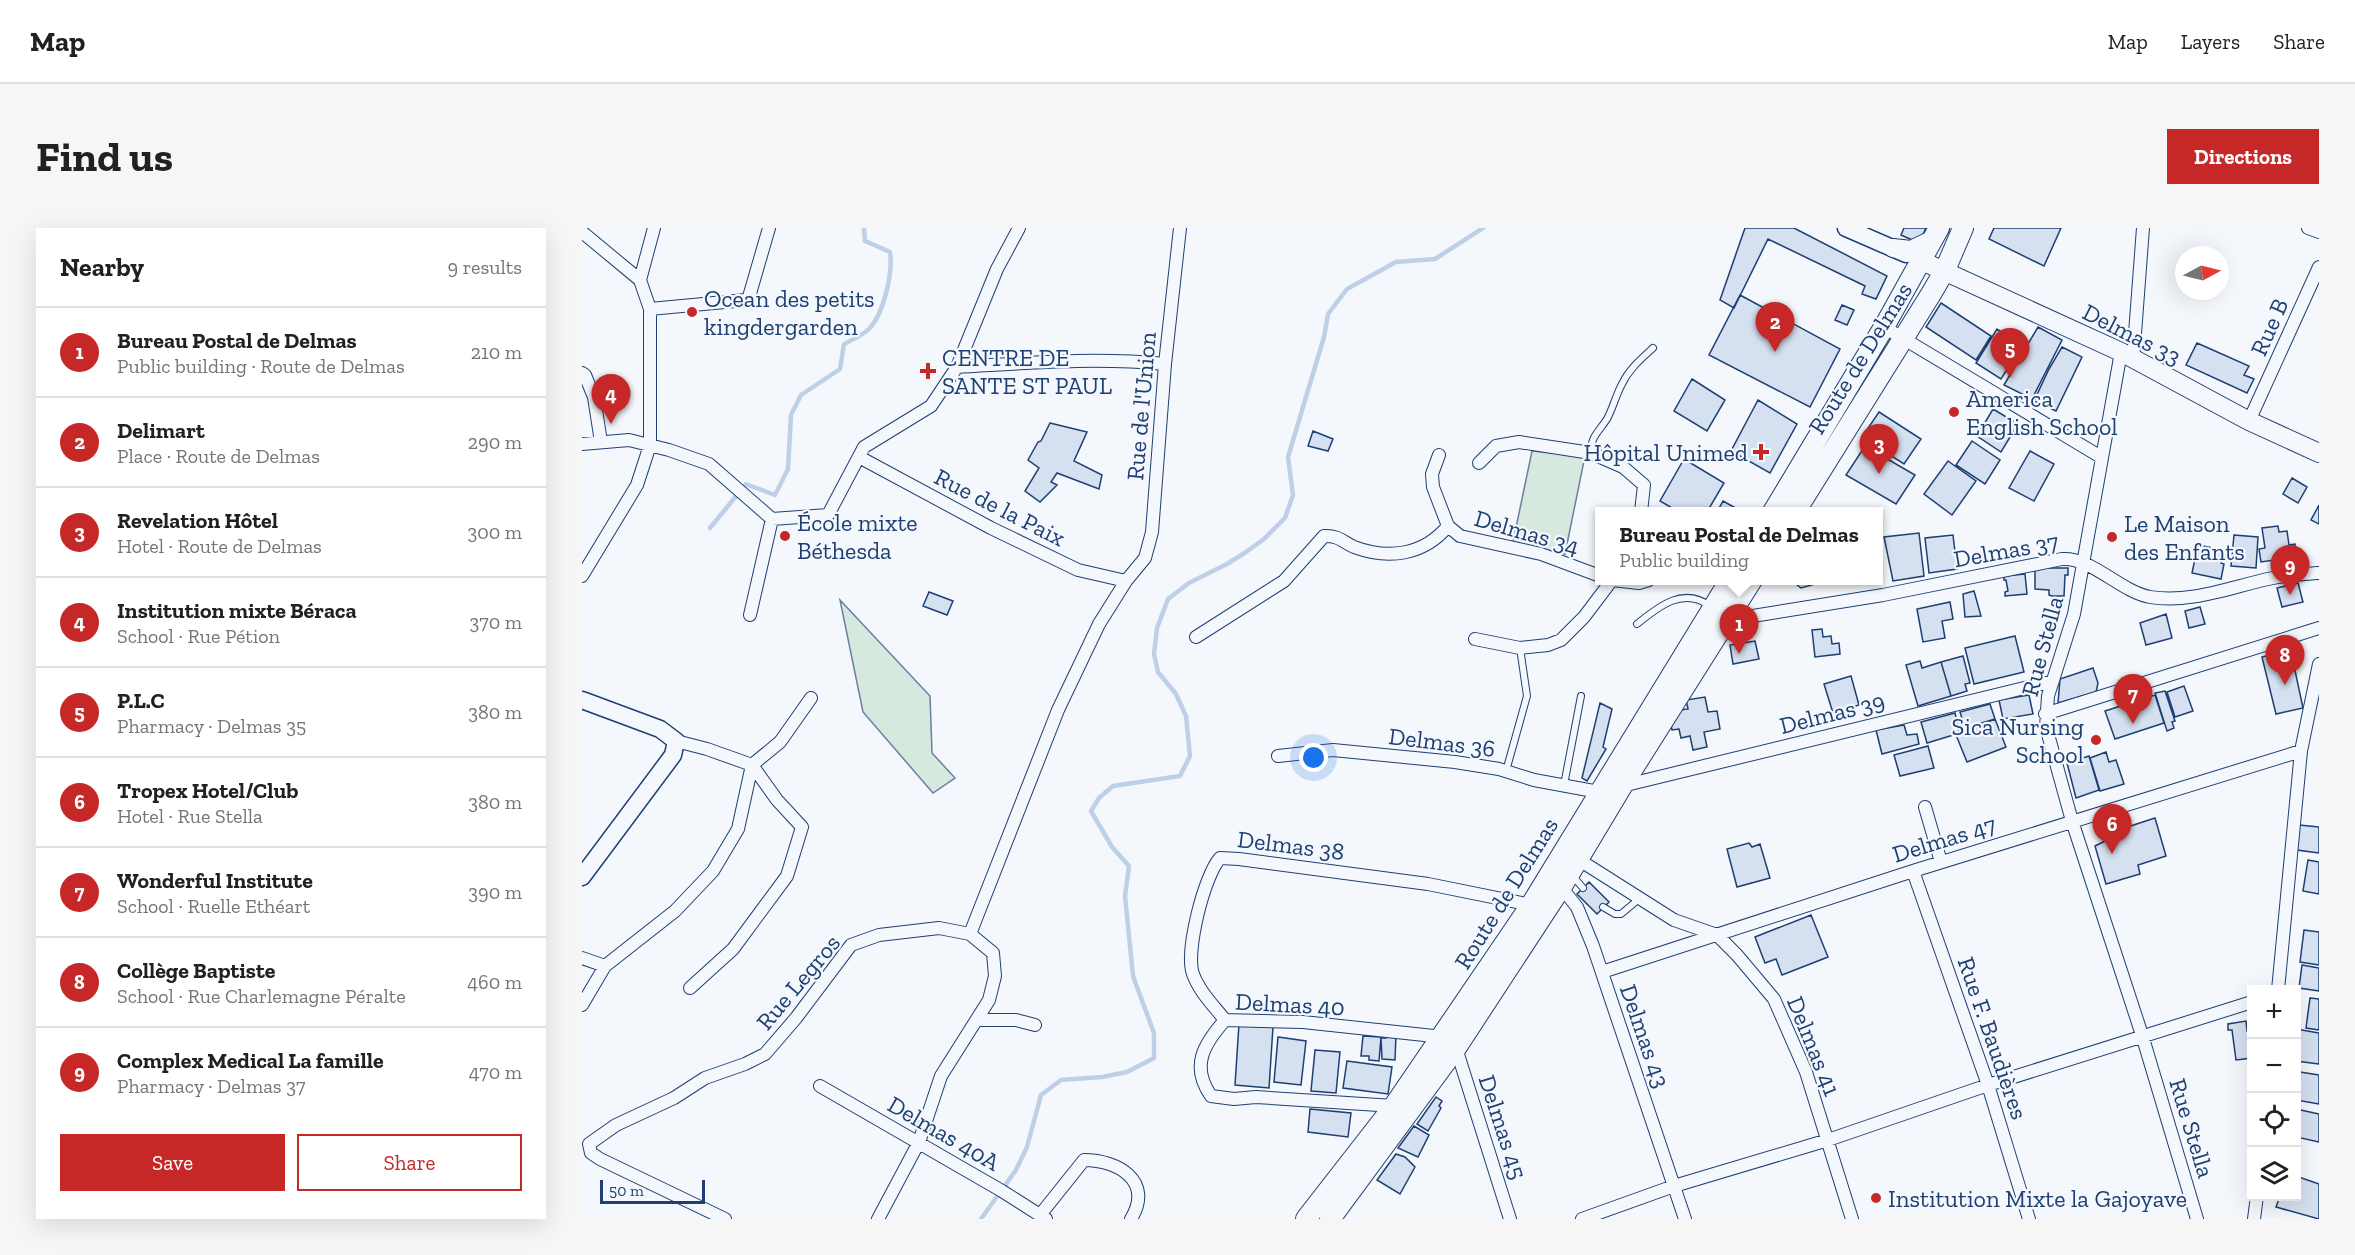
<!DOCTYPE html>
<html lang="en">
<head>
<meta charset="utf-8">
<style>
	:root { --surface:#fff; --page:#f6f6f6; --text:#202124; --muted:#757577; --line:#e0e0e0; --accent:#c62828 }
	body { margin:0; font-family:"Zilla Slab",serif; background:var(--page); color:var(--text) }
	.controls { position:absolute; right:18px; bottom:18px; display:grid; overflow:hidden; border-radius:0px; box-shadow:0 6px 24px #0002 }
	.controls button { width:54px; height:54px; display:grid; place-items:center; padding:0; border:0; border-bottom:2px solid var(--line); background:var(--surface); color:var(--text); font:30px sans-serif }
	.compass { position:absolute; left:1593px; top:18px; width:54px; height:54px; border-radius:50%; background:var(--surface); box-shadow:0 6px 24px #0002; rotate:83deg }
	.scale { position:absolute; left:18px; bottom:15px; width:105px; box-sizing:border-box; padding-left:6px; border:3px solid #1d3f73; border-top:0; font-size:16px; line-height:21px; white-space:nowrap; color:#1d3f73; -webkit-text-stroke:4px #f4f7fb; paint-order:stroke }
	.you { position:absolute; left:732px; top:530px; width:21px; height:21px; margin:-15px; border:4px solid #fff; border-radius:50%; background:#1a73e8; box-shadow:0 0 0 9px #1a73e833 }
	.badge { display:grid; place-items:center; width:39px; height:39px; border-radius:50%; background:var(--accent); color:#fff; font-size:20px; font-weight:700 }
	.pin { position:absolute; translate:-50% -50px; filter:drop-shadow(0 2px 3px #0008) }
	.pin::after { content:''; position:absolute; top:32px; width:21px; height:18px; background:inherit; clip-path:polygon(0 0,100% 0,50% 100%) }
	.popup { position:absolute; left:1013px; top:279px; width:288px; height:78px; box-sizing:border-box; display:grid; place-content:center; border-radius:0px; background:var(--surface); filter:drop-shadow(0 2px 4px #0005); font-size:20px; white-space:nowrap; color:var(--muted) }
	.popup b { font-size:22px; color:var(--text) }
	.popup::after { content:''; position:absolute; left:50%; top:100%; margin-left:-12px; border:12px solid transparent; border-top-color:var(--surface) }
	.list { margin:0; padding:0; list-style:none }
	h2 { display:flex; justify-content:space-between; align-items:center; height:78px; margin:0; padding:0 24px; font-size:26px }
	h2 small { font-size:20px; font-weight:400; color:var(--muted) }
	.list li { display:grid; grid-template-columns:39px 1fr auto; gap:18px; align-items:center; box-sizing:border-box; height:90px; padding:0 24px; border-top:2px solid var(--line) }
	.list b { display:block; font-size:22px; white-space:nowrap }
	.list p { margin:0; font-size:20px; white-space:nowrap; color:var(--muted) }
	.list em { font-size:20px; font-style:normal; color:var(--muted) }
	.actions { display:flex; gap:12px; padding:18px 24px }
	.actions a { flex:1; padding:14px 0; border:2px solid var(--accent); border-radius:0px; text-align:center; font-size:21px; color:var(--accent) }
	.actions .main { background:var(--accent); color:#fff }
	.icon { flex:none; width:33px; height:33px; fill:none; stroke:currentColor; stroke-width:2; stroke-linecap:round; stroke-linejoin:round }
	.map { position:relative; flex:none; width:1737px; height:991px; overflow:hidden; border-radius:0px }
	header { display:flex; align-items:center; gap:36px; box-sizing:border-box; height:84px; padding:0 30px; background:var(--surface); border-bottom:2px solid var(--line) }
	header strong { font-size:28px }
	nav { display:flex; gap:33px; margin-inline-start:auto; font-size:21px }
	.intro { display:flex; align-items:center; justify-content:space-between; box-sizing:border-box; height:144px; padding:0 36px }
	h1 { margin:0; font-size:42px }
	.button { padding:15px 27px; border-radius:0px; background:var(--accent); color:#fff; font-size:21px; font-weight:700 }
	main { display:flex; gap:36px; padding:0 36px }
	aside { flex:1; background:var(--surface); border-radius:0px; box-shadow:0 6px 24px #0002 }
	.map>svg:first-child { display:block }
</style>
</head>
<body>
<header>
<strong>Map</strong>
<nav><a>Map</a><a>Layers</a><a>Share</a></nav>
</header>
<div class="intro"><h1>Find us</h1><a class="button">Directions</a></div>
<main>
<aside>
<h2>Nearby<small>9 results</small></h2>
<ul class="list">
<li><span class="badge">1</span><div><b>Bureau Postal de Delmas</b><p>Public building · Route de Delmas</p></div><em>210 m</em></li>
<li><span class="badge">2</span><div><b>Delimart</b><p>Place · Route de Delmas</p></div><em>290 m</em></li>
<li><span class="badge">3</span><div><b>Revelation Hôtel</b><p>Hotel · Route de Delmas</p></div><em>300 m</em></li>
<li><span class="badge">4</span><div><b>Institution mixte Béraca</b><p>School · Rue Pétion</p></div><em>370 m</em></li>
<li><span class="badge">5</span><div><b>P.L.C</b><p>Pharmacy · Delmas 35</p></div><em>380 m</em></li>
<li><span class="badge">6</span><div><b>Tropex Hotel/Club</b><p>Hotel · Rue Stella</p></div><em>380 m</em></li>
<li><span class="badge">7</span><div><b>Wonderful Institute</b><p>School · Ruelle Ethéart</p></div><em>390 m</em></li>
<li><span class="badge">8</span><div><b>Collège Baptiste</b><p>School · Rue Charlemagne Péralte</p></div><em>460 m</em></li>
<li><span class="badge">9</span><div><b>Complex Medical La famille</b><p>Pharmacy · Delmas 37</p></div><em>470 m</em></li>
</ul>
<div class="actions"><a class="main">Save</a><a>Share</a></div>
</aside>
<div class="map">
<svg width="1737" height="991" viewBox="0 0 1737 991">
	<rect width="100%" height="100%" fill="#f4f7fb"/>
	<path fill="#d7e8df" stroke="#687fa3" stroke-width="1.5" d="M950,223L1003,228L983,326L931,314Z
		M258,372L348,468L350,525L373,550L351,565L281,484Z"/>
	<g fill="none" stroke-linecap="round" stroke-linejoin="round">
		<path stroke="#bed0e5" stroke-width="4.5" d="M128,300L164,256L193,267L206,241L209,187L219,167L258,141L262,116C270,112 281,107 287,101C302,85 311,45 308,24L283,13L282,0
			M399,991L434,942L445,919L459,867L479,852L520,849L545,844L572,830V805L551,748L543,668L547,638L530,619L509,583L517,570L531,558L598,548L608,528L604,488L594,466L576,444L572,426L575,400L586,371L607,355L645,336L664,324L682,311L703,290L711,267L706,229L742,109L746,86L765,61L814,34L853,31L901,0"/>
	</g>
	<path fill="#d5e0f0" stroke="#1d3f73" stroke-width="1.5" d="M1163,0H1212L1305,48L1294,71L1280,66L1283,58L1186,11L1152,80L1138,72Z
		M1322,0H1344L1337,15L1319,7Z
		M1412,0H1479L1462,38L1407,11Z
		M1158,67L1258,121L1228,179L1127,127Z
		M1359,75L1409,108L1394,132L1344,99Z
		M1260,77L1272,82L1265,97L1253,92Z
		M1456,99L1480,112L1450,171L1422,157Z
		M1415,101L1440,118L1419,151L1394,135Z
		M1615,115L1667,138L1662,147L1672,151L1665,165L1604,137Z
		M1480,119L1500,129L1474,183L1452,173L1467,141Z
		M1110,151L1143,172L1125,203L1092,183Z
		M1176,172L1215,196L1188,245L1149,223Z
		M1411,181L1436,196L1419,224L1395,208Z
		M1297,184L1339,211L1322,236L1280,209Z
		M468,195L505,204L492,233L520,247L517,261L475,245L469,254L475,257L458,274L443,263L457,240L446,232L456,214L459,213Z
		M731,203L751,211L746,223L726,218Z
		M1390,213L1418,232L1403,256L1374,237Z
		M1283,218L1333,247L1314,276L1264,247Z
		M1448,223L1472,236L1452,273L1427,260Z
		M1102,231L1142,255L1125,284H1097L1078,273Z
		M1366,233L1394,253L1370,287L1342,266Z
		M1710,250L1725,259L1716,275L1701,266Z
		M1141,273L1159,283V284H1135Z
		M1737,277V296L1729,292Z
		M1696,298L1697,304L1705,303L1707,317L1713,316L1714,327L1701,329L1702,337L1693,339L1692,332L1679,334L1677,321L1683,320L1680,300Z
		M1337,305L1342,348L1311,353L1302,309Z
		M1371,307L1375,341L1347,345L1343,310Z
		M1652,307L1676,309L1674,340L1649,338Z
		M1616,317L1641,322L1639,335L1642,336L1639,351L1610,345Z
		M1453,340H1486V347H1483L1482,368H1470L1467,367V362L1453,361Z
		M1443,346L1445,366L1423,368V364L1426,363L1424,352H1422V348Z
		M1209,352H1247L1219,360Z
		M1716,355L1721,374L1700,379L1695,360Z
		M1392,363L1399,388L1383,389L1381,366Z
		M347,364L371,373L365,387L341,378Z
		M1368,374L1371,391L1360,393L1363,410L1341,414L1335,381Z
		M1618,379L1623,396L1607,400L1603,383Z
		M1584,386L1590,410L1564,417L1558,395Z
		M1240,401L1241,409L1249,408L1250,416L1257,415L1258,426L1233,429L1230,402Z
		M1433,408L1442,444L1392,456L1383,420Z
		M1173,413L1177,431L1151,436L1148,417Z
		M1692,426L1694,436L1711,433L1721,480L1694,486L1680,429Z
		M1381,428L1388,455L1383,456L1385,463L1369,468L1359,434Z
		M1338,433L1340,440L1359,434L1369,468L1336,478L1324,437Z
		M1511,440L1516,455L1514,464L1476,475L1478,451Z
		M1269,448L1277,477L1251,485L1242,456Z
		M1602,458L1611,483L1593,489L1585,464Z
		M1583,463L1593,493L1590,494L1592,500L1585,503L1573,465Z
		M1447,467L1451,486L1421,491L1417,472Z
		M1573,467L1582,495L1533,511L1523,483Z
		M1123,469L1126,484L1135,483L1138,501L1122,504L1125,519L1111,522L1108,508L1099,510L1097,501L1090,502L1086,484L1106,481L1104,472Z
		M1018,475L1030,481L1021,519L1024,521L1005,553L1000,550Z
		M1408,476L1413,491L1383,500L1378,484Z
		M1373,485L1378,505L1345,515L1339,494Z
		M1413,491L1424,519L1385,534L1374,507Z
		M1322,497L1325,507L1335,506L1337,516L1300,526L1294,502Z
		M1346,518L1352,540L1318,548L1312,527Z
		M1524,524L1527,534L1534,532L1542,556L1518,563L1508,530Z
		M1507,528L1517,562L1494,570L1485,535Z
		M1573,590L1584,628L1556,637L1558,646L1524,656L1513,618L1523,613L1521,607Z
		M1717,597L1737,599V625L1715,622Z
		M1167,615L1170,619L1178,616L1188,650L1155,659L1145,621Z
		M1726,632L1737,634V666L1721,663Z
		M1007,654L1027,674L1015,686L995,666Z
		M1229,687L1246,729L1200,747L1194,731L1183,735L1173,709Z
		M1722,702L1737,704V737L1718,734Z
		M1720,737L1737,740V763L1717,760Z
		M1728,770L1737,771V802L1724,800Z
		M1664,793L1665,803L1669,802L1670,830L1654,832L1650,802H1646V796Z
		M657,796L691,799L687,860L653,857Z
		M1714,801L1737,805V836L1714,833Z
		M804,807H814L813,832L800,831L799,810H804Z
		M781,808L799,809L797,833L787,832V828H779Z
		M696,809L724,813L719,857L692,854Z
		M733,822L758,824L754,865L729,863Z
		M765,833L810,839L806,866L761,860Z
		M1718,844L1737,847V876L1714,872Z
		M854,869L860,873L857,878L859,880L846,903L835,896Z
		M728,881L769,885L766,909L726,904Z
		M1714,881L1737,886V914L1714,909Z
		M832,898L847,907L836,929L816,920Z
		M814,926L823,929L833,939L818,966L795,952Z
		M1714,948L1737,956V991L1694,979L1698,968H1714Z"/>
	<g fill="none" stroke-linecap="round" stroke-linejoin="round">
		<g stroke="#1d3f73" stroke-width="8">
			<path id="service" d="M1009,225C1007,211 1018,202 1025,191C1031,180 1034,167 1040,156C1047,141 1059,131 1071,120
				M1055,396C1076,379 1101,358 1128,378
				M924,543L945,468L938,420
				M982,557L999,468
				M990,647L1001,660
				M1021,679L1033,686H1039L1057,671"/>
		</g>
		<g stroke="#1d3f73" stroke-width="14">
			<path id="minor" d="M1726,0L1737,4
				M0,4L58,52
				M58,52L72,0
				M68,81L164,72L167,69L187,0
				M1302,99L1519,229
				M1539,124L1492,386L1466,468L1464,499L1490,593L1560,807L1615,991
				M1551,132L1561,0
				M375,139C447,135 511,129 583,136
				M0,145L3,147L12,169L19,214
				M1667,193L1737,39
				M0,216L47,212L87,222L127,236L190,291L246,287L282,219L349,178L375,139L415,41L437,0
				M857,227L850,246L851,259L866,298L878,308L959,326L1018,348
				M277,229L409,300L496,342L544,353
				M897,235L914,218L937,214L1009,225L1041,239L1062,257L1059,284
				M0,348L55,257L68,217V81L58,52
				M1030,352L1057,355L1067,352
				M168,387L190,291
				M1144,390L1146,392L1301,367L1480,331C1510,329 1537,363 1568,369C1609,376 1651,358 1691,350C1706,347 1722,346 1737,345
				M614,409L702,353L742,308C756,307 761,314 772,319C807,332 842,327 866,298
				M893,411L938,420L966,417L979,412L1002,389L1030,352
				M1463,486L1737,400
				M696,528L751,522L873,534L917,541L952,552L1017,564L1024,563
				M1040,558L1471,453
				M1343,579L1359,634
				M991,628L1092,692L1135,707L1155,727L1192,771L1224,844L1270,991
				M1331,643L1406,857L1447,991
				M975,654L995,679L1011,718L1103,991
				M388,706L476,482L517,396L544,353L563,330L570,304L583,136L598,0
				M0,730L23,738L93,683L131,643L156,601L170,537L125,521L94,513
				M1020,744L1331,643L1719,523
				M108,760L151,721L205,648L220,599L195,572L170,537L198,514L229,470
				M1696,762L1719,523L1737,436
				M0,777L23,738
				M395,792H434L453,797
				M643,792C631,777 617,763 611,746C603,724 622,648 638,630L657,631L846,656L949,677
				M238,858L420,963L464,991
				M812,878L674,869L652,871L629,868C608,838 622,816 643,792L721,794L861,809L874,820L928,991
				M458,987L502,932C536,932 572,953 549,991
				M143,991L18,931L9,925L7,916L34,897L92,870L123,850L163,836L183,826L214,790L269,717L297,707L357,700L388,706L411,725L413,748L407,772L359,848L337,914L296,991
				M1000,991L1092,958L1246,912L1406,857L1670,774
				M1672,991L1675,968"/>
		</g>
		<g stroke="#1d3f73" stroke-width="19">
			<path id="tertiary" d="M1264,0L1324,26
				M0,472L78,501L94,513L91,527L0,649"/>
		</g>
		<g stroke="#1d3f73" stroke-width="20">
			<path id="secondary" d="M1311,20L1329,22L1350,12
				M1340,33L1539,124L1667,193L1737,225"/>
		</g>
		<g stroke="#1d3f73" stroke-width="22">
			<path id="primary" d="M1191,284L1302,99L1357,0
				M1213,284L1349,66L1363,42L1381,0
				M724,991L812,878L949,677L1148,352
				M748,991L874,820L980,658L1040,558L1170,352"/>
		</g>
		<use href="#service" stroke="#f4f7fb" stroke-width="6"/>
		<use href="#minor" stroke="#f4f7fb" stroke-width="12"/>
		<use href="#tertiary" stroke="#f4f7fb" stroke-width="16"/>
		<use href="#secondary" stroke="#f4f7fb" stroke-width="18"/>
		<use href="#primary" stroke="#f4f7fb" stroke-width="20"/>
	</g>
	<g fill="#c62828" stroke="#f4f7fb" stroke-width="2">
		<circle cx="110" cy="84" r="6"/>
		<path d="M343 134h6v6h6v6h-6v6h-6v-6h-6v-6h6z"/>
		<circle cx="1372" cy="184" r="6"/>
		<path d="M1176 215h6v6h6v6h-6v6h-6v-6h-6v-6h6z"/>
		<circle cx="203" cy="308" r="6"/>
		<circle cx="1530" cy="309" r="6"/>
		<circle cx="1514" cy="512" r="6"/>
		<circle cx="1294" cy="970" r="6"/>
	</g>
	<g text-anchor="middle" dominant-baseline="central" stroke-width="4.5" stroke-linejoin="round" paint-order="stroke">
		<g font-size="24" fill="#1d3f73" stroke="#f4f7fb" text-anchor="start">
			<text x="122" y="70">Ocean des petits<tspan x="122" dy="28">kingdergarden</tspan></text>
			<text x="360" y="129">CENTRE DE<tspan x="360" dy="28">SANTE ST PAUL</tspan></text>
			<text x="1384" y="170">America<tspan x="1384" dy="28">English School</tspan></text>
			<text x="1166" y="224" text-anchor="end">Hôpital Unimed</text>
			<text x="215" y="294">École mixte<tspan x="215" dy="28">Béthesda</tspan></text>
			<text x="1542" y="295">Le Maison<tspan x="1542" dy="28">des Enfants</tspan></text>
			<text x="1502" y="498" text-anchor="end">Sica Nursing<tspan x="1502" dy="28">School</tspan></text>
			<text x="1306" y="970">Institution Mixte la Gajoyave</text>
		</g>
		<g font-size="24" fill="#1d3f73" stroke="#f4f7fb">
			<text transform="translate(1687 99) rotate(-66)">Rue B</text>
			<text transform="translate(1550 106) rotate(27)">Delmas 33</text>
			<text transform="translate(1278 130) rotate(-58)">Route de Delmas</text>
			<text transform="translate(559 178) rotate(-85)">Rue de l'Union</text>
			<text transform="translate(418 279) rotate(27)">Rue de la Paix</text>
			<text transform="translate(945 304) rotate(16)">Delmas 34</text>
			<text transform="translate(1424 322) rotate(-10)">Delmas 37</text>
			<text transform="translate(1460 418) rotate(-75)">Rue Stella</text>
			<text transform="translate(1250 485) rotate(-14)">Delmas 39</text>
			<text transform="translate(860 514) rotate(7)">Delmas 36</text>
			<text transform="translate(1362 611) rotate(-17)">Delmas 47</text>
			<text transform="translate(709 617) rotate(7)">Delmas 38</text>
			<text transform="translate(924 665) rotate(-58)">Route de Delmas</text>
			<text transform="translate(216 754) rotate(-50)">Rue Legros</text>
			<text transform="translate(708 776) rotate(3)">Delmas 40</text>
			<text transform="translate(1063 808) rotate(71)">Delmas 43</text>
			<text transform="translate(1411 810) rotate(71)">Rue F. Baudières</text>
			<text transform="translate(1232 818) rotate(68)">Delmas 41</text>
			<text transform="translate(921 899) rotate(72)">Delmas 45</text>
			<text transform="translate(1610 900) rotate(73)">Rue Stella</text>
			<text transform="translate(362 905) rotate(30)">Delmas 40A</text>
		</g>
	</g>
</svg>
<div class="controls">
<button>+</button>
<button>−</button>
<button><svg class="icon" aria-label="locate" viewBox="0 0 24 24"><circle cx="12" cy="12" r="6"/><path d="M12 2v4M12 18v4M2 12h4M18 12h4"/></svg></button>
<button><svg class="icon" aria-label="layers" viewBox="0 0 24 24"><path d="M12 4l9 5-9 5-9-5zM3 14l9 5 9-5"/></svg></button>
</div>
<svg class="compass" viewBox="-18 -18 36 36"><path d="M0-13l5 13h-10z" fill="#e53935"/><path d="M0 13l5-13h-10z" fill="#757577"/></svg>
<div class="scale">50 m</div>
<div class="you"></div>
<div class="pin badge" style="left:1157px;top:426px">1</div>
<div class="popup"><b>Bureau Postal de Delmas</b>Public building</div>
<div class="pin badge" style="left:1193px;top:124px">2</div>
<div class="pin badge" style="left:1297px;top:246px">3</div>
<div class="pin badge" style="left:29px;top:196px">4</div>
<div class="pin badge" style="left:1428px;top:150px">5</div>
<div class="pin badge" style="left:1530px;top:626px">6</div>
<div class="pin badge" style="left:1551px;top:496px">7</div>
<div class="pin badge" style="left:1703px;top:457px">8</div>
<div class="pin badge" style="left:1708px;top:367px">9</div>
</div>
</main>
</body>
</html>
